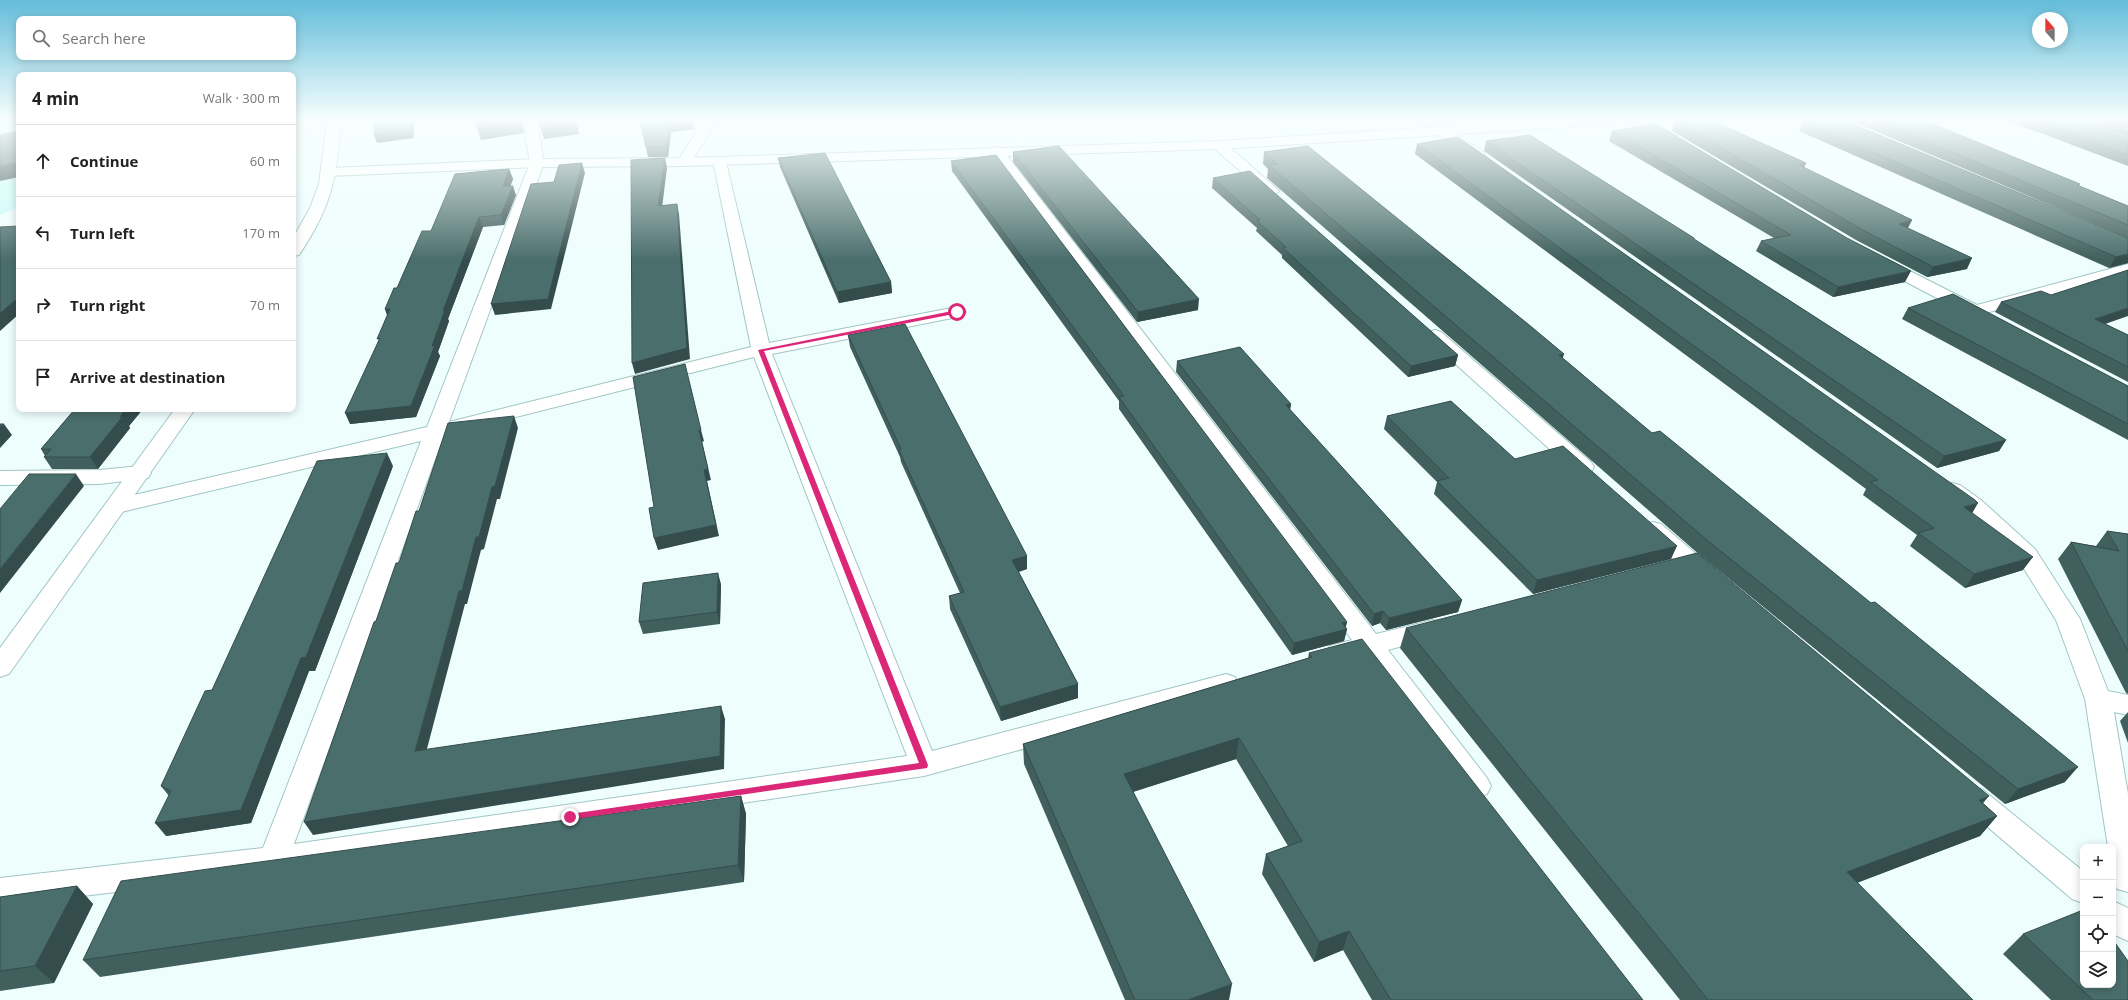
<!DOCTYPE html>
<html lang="en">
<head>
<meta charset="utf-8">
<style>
	:root { --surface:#fff; --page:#f2f2f2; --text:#222; --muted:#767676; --line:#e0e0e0 }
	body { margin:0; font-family:"Open Sans",sans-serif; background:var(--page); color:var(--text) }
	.controls { position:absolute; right:12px; bottom:12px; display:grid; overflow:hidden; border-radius:8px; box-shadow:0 2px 10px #0003 }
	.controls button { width:36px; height:36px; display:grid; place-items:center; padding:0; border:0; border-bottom:1px solid var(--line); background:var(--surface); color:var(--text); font:20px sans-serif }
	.compass { position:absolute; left:2032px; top:12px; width:36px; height:36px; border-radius:50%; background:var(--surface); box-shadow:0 2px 10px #0003; rotate:339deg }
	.stop { position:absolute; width:12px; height:12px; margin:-9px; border:3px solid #db2777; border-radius:50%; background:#fff }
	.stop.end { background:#db2777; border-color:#fff; box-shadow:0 1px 4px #0008 }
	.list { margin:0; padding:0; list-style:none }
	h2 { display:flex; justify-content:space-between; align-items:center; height:52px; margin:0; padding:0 16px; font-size:17px }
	h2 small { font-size:13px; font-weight:400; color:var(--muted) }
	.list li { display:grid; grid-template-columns:26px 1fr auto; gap:12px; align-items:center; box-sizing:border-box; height:72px; padding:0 16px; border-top:1px solid var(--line) }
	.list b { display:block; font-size:15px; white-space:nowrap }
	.list em { font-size:13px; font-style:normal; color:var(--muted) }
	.icon { flex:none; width:22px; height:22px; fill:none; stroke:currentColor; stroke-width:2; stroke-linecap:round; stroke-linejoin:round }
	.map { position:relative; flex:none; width:2128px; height:1000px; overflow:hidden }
	.search { position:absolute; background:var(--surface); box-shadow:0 2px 10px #0003; left:16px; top:16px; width:280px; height:44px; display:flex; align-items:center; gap:10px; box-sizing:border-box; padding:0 14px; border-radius:8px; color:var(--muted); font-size:15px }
	.panel { position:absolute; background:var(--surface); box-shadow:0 2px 10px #0003; left:16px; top:72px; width:280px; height:340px; border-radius:8px }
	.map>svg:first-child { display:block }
</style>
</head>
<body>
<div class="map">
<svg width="2128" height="1000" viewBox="0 0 2128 1000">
	<rect width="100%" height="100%" fill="#eefefd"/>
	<path fill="#c9fbf8" d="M0,120H19V207L0,215Z"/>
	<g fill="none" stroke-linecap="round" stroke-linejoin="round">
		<g stroke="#a0c6c4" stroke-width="2">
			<path id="minor" d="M523,120H537L544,163L449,422L751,347L713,161L715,158H725L769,343L957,307L963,308L966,312L963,316L957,317L772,354L932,751L1226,674L1235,677L1239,684L1235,691L924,776L273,873L0,906V878L263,848L421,441L117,513L109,511L106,506L109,501L117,499L427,427L530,163ZM754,357L907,756L294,844L444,435Z
				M698,120H712L711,131L689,165H679L677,162L697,131Z
				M1634,120H1651L1683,141L1681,144H1671Z
				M1445,128L1450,129L1483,152L1485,155L1483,158H1473L1440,135L1438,132L1440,129Z
				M1219,141L1224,142L1276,188L1279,191L1276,194H1266L1214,148L1212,145L1214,142Z
				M996,147L1001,148L1376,634L1433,620L1442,623L1445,629L1442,635L1388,650L1487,778L1491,786L1487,794L1477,798L1467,794L1364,656L1339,662L1330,660L1326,653L1330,646L1352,640L991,154L989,151L991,148Z
				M1882,257L1977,305L2128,264V274L1975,316L1967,314L1876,266L1874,262L1876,258Z
				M1435,330L1441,332L1591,462L1594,467L1591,472L1583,474L1575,472L1429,340L1426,336L1429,332Z
				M140,466L148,468L151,473L148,478L100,484L0,485V471L100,470Z
				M1952,483L1960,485L1981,500L2035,549L2080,619L2108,691L2128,695V715L2114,712L2128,794V892L2117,889L2113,879V847H2108L2085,699L2056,620L2019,561L1941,490L1944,485Z
				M1653,522L1661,524L1715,570L1719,576L1715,582L1707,584L1699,582L1645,534L1642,529L1645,524Z
				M1973,786L1983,790L2083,871V903L2072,899L1963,806L1959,798L1963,790Z
				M2113,901L2128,908V941L2113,934Z"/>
		</g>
		<g stroke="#a0c6c4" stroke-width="2">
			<path id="tertiary" d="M1551,120H1623L1616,124L1219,149L684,166L537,167L329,176L324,175L322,172L324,169L329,168L537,159L684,158L1219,141Z"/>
		</g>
		<g stroke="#a0c6c4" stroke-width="2">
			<path id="secondary" d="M327,120H341C337,178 332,206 299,255L293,256V238L310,208L319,184Z
				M175,409H195L9,674L0,677V648Z"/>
		</g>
		<use href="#minor" fill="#fff" fill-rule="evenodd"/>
		<use href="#tertiary" fill="#fff" fill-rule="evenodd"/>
		<use href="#secondary" fill="#fff" fill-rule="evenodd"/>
	</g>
	<path fill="#405f5d" d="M640,120L695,129L671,132L668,157H648Z
		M1849,120H1923L2079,186L2128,206V238Z
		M2006,120H2077L2128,138V166Z
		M2081,120H2128V137Z
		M1675,121L1804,168L1908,228L1967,269L1927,277L1856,240L1672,131Z
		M1803,122L2128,238V263L2109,268L1799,131Z
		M1612,131L1905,282L1833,297L1756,251L1761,241L1774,238L1609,141Z
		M1486,141L1694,240L2006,440L1999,451L1937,468L1484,151Z
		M1417,144L1972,513L2023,570L1965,588L1910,546L1917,535L1863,495L1866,489L1415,154Z
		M1013,152L1198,310L1137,322L1013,162Z
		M1264,152L1563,359L2065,782L2005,804L1701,556L1267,178L1268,169L1263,164Z
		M778,158L891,282L892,293L839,303L780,167Z
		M951,161L1347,622L1345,628L1347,629L1344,641L1292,655L1119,409V401L952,171Z
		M509,169L513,179L510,186L516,195L504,225L483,227L448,319L449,321L438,352L440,356L416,417L350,424L387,315L385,309L431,231Z
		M1213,178L1458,355L1455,366L1408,377L1282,258V255L1256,231L1257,228L1212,188Z
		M2051,295L2105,324L2128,335V382L1995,312L2001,302Z
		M1908,308L2128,386V440L1902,319Z
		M848,335L1027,556V569L1019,572L1078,684V698L1001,721L950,609L949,596L960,593L901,462L900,457L850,347Z
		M1177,361L1291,404L1290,410L1462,600L1458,612L1386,630L1380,623L1372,626L1176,372Z
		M75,409H143L129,426L130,428L98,469H52L44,457L45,456L41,449Z
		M1387,416L1671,559L1533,594L1434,494L1437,482L1384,429Z
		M393,466L315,671H309L251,823L166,836L169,796L161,786L212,690Z
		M2107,531L2128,534V694L2126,693L2058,559L2071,542L2096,546Z
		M721,584L720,624L643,634L639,622Z
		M1406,628L1983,803L1997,816L1980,836L1857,883L1973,1000H1680L1400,648Z
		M1309,653L1643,1000H1372L1343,950L1314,962L1262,874L1266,854L1288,846L1236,759L1133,792L1229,1000H1125L1024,764L1023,744L1308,658Z
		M2128,712V743L2120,721Z
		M741,796L746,814L744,882L100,977L83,960Z
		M77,886L93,904L54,983L0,991V897Z
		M2023,934L2128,1000H2051L2003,954Z"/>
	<path fill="#344d4c" d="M293,120H295L293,129Z
		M411,120H414V138L377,143L374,135Z
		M520,120H522L524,133L481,140L477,128Z
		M576,120L579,134L544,139L541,128Z
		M689,120H693L695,129L671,132L668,157L666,147L669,123Z
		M665,158L667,168L661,216L658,206Z
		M19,162V177L0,181V166Z
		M582,163L585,173L551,309L495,315L491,304Z
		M1806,163L1802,173L1799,165Z
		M509,169L513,179L507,196L503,186Z
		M513,186L516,195L504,225L501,215Z
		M677,204L679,214L690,359L635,374L632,363Z
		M479,217L483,227L448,319L449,321L438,352L440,356L416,417L350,424L345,413L432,346L443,311Z
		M1912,220L1907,230L1899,224Z
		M2128,254V263L2109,268L2116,257Z
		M1972,258L1967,269L1927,277L1933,267Z
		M1911,271L1905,282L1833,297L1838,287Z
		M891,282L892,293L839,303L837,292Z
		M19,297V314L0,331V313Z
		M1199,299L1198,310L1137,322L1138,312Z
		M2128,308V316L2088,330L2095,319Z
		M385,309H390L389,320Z
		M1564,354L1560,368L1559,355Z
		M1458,355L1455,366L1408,377L1411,366Z
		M1291,404L1289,415L1286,405Z
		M126,409H143L129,426L130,428L98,469L90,457Z
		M514,416L518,428L500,499H497L484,549L481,550L467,604H465L423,764L415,751L459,591Z
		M4,424L12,435L0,448V427Z
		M699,430H701L704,441L702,442L711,480L707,481L719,536L658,550L654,538L704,470Z
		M2006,440L1999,451L1937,468L1944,456Z
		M387,453L393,466L315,671H309L251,823L166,836L155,823L301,658Z
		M76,474L84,486L0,593V569Z
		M1978,503L1970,517L1964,507Z
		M1677,546L1671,559L1533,594L1537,580Z
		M1027,556V569L1013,573L1012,560Z
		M2033,557L2023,570L1965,588L1974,574Z
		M718,573L721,584L720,624L717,612Z
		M1462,600L1458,612L1386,630L1389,618Z
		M1383,611L1380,623L1372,626L1374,614Z
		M1347,622L1345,630L1347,629L1344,641L1292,655L1294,643Z
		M1078,684V698L1001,721L1000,707Z
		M721,706L725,719L724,769L313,835L304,822Z
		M1239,738L1236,759L1123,795L1124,774Z
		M2078,767L2065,782L2005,804L2018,789Z
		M741,796L746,814L744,882L738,865Z
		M1989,796L1972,816L1979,800Z
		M1997,816L1980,836L1832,892L1847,872Z
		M77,886L93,904L54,983L35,966Z
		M1349,931L1343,950L1314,962L1319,942Z
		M1232,984L1229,1000H1188Z"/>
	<path fill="#4a6e6c" stroke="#344d4c" d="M375,120H411V130L374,135Z
		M476,120H520V122L477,128Z
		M538,120H576V123L541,128Z
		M640,120H689L669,123L666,147H646Z
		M1683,120H1711L1806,163L1799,165L1912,220L1899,224L1972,258L1933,267L1861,229L1675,121Z
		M1810,120H1843L2128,238V254L2116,257L1803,122Z
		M1875,120H1923L2080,184L2077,185L2128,206V225Z
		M2035,120H2077L2128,138V155Z
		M2111,120H2128V126Z
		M1656,124L1847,238L1911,271L1838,287L1761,241L1791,235L1612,131Z
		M19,131V162L0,166V135Z
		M1530,135L1694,238V239L2006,440L1944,456L1486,141Z
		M1458,137L1975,500L1978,503L1964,507L2033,557L1974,574L1918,533L1934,528L1870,482L1878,480L1417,144Z
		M1059,146L1199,299L1138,312L1013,152Z
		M1308,146L1528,324L1564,354L1559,355L1652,433L1660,431L1871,603L1875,602L2078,767L2018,789L1708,541L1269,165L1278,164L1264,152Z
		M825,153L891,282L837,292L778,158Z
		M996,155L1347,622L1342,623L1347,629L1294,643L1119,397L1124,396L951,161Z
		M665,158L658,206L677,204L687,348L632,363L631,160Z
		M582,163L548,299L491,304L531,184L554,182L559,165Z
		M509,169L503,186H513L501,215L479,217L443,311L445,310L432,346L435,345L411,406L345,413L380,338L377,339L390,309H385L394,288H397L422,231H431L455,174Z
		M1250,171L1458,355L1411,366L1283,248L1286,247L1257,221L1260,220L1213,178Z
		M19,226V297L0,313V227Z
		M2128,270V308L2095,319L2128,335V367L2001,302L2041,291L2051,295Z
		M1953,294L2128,386V424L1908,308Z
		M905,324L1027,556L1012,560L1078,684L1000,707L949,596L964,592L899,450L901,449L848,335Z
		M1240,347L1291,404L1286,405L1462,600L1389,618L1383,611L1374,614L1177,361Z
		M685,364L701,430H699L708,469L704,470L716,525L654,538L649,508L654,507L633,377Z
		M1451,401L1515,459L1563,446L1677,546L1537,580L1437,481L1449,478L1387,416Z
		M75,409H126L120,417L123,416L90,457H44L51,449H41Z
		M514,416L495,486L492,487L479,537H476L462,591H459L415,751L721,706L720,756L304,822L374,622L376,621L396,563H399L416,511H419L448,423Z
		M0,424H4L0,427Z
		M387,453L306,657L301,658L241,810L155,823L171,791L161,786L205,691L212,690L317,461Z
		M29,474H76L0,569V509Z
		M2107,531L2128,534V651L2071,542L2119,551Z
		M1697,553L1989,796L1979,800L1997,816L1847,872L1973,1000H1708L1667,948L1406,628Z
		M718,573L717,612L639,622L643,583Z
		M1362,639L1643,1000H1391L1349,931L1319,942L1266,854L1302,841L1239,738L1124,774L1232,984L1188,1000H1135L1023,744L1312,657L1309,653Z
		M741,796L738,865L83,960L121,881Z
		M77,886L35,966L0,971V897Z
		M2083,910V985H2113V940L2128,961V1000H2093L2023,934Z"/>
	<linearGradient id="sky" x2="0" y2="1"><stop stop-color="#63bdda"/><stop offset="0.46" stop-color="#f7fffe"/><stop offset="1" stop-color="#f7fffe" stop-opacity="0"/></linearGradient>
	<rect width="2128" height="260" fill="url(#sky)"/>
	<path fill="#db2777" d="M957,310L959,313L764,351L928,765L927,768L567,820V815L570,814L919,763L758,350Z"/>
</svg>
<div class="controls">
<button>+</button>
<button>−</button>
<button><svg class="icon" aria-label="locate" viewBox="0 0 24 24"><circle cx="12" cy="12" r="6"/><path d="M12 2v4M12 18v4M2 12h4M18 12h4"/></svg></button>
<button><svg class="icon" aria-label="layers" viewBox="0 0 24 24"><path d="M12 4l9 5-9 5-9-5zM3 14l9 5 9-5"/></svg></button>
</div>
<svg class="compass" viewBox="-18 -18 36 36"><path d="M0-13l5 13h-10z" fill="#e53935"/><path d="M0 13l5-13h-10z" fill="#767676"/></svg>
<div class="stop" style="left:957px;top:312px"></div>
<div class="stop end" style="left:570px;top:817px"></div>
<div class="search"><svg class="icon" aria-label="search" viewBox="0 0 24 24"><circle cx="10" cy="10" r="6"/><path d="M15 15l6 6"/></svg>Search here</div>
<section class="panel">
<h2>4 min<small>Walk · 300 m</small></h2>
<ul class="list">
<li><svg class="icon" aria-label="ahead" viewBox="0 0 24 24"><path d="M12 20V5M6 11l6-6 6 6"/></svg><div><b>Continue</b></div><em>60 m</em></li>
<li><svg class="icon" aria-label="left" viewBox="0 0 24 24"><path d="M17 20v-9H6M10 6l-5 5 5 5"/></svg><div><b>Turn left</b></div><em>170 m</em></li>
<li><svg class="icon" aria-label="right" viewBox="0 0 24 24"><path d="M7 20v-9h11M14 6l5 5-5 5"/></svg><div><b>Turn right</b></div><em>70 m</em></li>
<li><svg class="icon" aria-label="arrive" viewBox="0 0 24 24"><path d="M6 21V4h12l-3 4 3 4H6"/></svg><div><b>Arrive at destination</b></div></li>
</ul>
</section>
</div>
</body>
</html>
